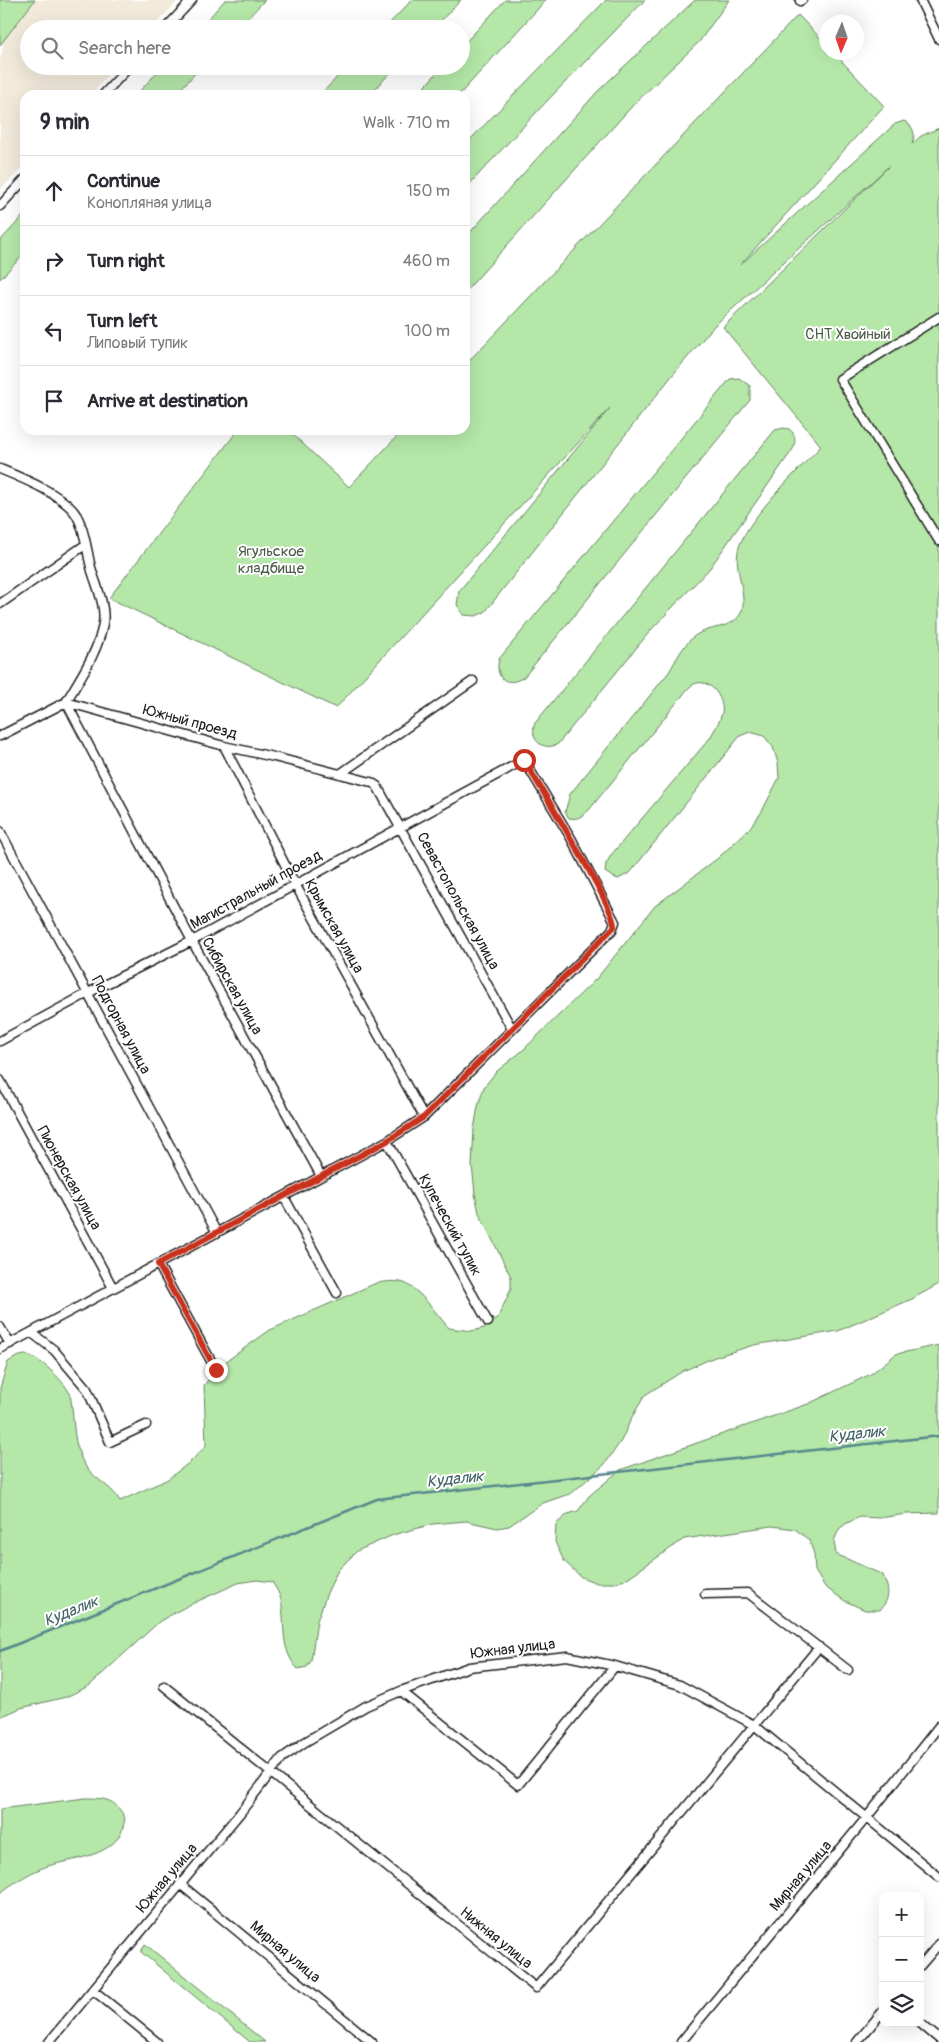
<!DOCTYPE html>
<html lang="en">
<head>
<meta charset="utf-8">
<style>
	:root { --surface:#fff; --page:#f7f7f7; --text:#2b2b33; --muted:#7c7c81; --line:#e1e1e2 }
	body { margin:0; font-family:Pangolin,sans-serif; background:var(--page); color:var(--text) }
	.controls { position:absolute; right:15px; bottom:15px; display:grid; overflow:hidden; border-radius:10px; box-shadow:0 5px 20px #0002 }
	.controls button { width:45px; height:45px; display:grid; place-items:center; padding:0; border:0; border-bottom:1px solid var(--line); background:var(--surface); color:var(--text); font:25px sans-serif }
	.compass { position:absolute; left:819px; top:15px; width:45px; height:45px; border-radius:50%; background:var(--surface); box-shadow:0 5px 20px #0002; rotate:182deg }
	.stop { position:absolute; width:15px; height:15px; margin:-11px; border:4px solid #c8321e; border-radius:50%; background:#fff }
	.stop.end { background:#c8321e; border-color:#fff; box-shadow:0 1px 5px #0008 }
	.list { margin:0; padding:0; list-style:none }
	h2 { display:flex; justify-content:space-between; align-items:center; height:65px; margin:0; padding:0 20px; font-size:21px }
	h2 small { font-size:16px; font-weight:400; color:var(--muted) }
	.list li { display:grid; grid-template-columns:32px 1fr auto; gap:15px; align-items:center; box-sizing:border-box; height:70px; padding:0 20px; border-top:1px solid var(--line) }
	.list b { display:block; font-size:19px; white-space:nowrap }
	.list p { margin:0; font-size:16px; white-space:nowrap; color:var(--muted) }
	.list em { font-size:16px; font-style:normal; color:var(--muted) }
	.icon { flex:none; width:28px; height:28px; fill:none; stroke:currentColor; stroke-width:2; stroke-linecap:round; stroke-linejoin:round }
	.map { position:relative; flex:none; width:939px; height:2042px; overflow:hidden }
	.search { position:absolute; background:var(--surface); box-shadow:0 5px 20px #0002; left:20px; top:20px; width:450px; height:55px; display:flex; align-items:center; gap:12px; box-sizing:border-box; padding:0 18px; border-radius:28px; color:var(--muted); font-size:19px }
	.panel { position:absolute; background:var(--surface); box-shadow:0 5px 20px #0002; left:20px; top:90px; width:450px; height:345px; border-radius:15px }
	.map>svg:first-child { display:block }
</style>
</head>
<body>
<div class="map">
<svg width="939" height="2042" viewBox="0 0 939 2042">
	<rect width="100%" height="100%" fill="#fff"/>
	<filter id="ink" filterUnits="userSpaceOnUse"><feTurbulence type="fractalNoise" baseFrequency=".02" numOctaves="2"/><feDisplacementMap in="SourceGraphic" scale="10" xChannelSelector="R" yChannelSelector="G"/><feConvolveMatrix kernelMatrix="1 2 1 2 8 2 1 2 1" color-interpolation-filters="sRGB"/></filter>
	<g filter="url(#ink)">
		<path fill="#f2ebdc" d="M6,0H179L151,29H29V66H116L90,95H25V165L0,190V56L2,53Z"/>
		<path fill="#b4e7a8" stroke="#688262" d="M0,0H35L0,45Z
			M225,0H265L237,29H199Z
			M412,0H461L433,29H384Z
			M505,0H546L459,95H417L443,66H461V47Z
			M606,0H645L547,101L465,189V145Z
			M695,0H729L699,42L634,104L465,292V238L598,91Z
			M798,15L826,44V52L834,53L884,106L740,265L895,124L904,121C914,126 916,135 912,144L921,136L939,128V1284L912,1299L838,1331L754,1345L715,1357L683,1371L645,1395L632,1417L621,1441L605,1464L572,1493L543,1503L509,1526L497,1528L466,1521L433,1524L393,1535L357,1551L338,1570L327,1593L317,1621L311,1661L307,1667L298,1669C279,1649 286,1624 281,1600C280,1594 275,1587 272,1582L257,1580L238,1583L187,1606L160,1621L89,1686L66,1697L21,1708L0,1717V1388L8,1362C13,1359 19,1355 26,1355C38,1356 64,1381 69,1392C71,1396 71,1402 72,1407C74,1424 74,1444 82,1460C92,1480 110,1483 120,1501L168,1479L190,1462L206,1446L204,1385L221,1365L270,1330L376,1283C384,1282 396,1280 404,1283C419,1288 438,1316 449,1328L472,1331L484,1328L497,1319L511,1289V1277L479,1213L475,1194L472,1165L474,1129L478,1106L484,1087L496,1072L522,1051L597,978L655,906L718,858L748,830L761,813L779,778L778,763L773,747L764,736L750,732L740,736L630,873L618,879L611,876L605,872L606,864L611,855L710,738C714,730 720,722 722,713C725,697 707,674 691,686C688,688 685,692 683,695L589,810C582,816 578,820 569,818L565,812L570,794L669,672C676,660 684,643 696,635C709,626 731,629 740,615C750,598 732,568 739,547C749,516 798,471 821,446L723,327L889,166L714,326L671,377L485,612L476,616L464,615L457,605L459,591L610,408L336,708L109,598L238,430H288L349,487L403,430H465V365Z
			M163,66H202L175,95H136Z
			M348,66H397L369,95H320Z
			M25,214V253L0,279V241Z
			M739,378L750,386V400L524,677C507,688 494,678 499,659L730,379Z
			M784,428L789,429C796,434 796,441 793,449L710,568L651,630L558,744C542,752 529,739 535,723L775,430Z
			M939,1345V1513L906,1514L880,1518L860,1517L847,1523L839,1529L834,1541L836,1554L883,1575C889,1590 891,1597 880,1610H865L845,1601L825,1587L815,1571L814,1554L809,1540L795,1529L772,1526L684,1539L629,1577L615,1583H597L581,1577L564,1561L555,1542L556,1524L568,1514L578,1511L589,1496L620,1470L808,1404L871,1374L896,1354Z
			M85,1798C106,1798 115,1799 125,1818C124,1823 123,1828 121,1833C109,1857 71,1859 48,1866C30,1872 15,1882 0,1893V1809Z
			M145,1944L265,2042H250L141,1952Z"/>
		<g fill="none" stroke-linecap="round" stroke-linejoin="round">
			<path stroke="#56878d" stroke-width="2.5" d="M0,1651L377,1499L939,1436"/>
			<g stroke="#1c1c1c" stroke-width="11">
				<path id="minor" d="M920,0L939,39
					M800,1L802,0
					M165,29L192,0
					M103,95L130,66
					M0,206L25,179
					M939,317L840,379L939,541
					M0,469C22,478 65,495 77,516C86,532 87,554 92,571C97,587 106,607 103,623C99,651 80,678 66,702L192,941L321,1176
					M0,604L85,545
					M0,736L66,702L224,746L274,757L371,782L377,786L512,1029
					M224,746L295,884L424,1117
					M340,774L473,681
					M0,831L217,1233
					M0,1041L88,993L192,941L524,760L571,838L615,922L612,930L424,1117L387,1141L0,1349
					M0,1080L113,1288
					M387,1141L488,1322
					M284,1197L337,1293
					M158,1264L216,1370
					M0,1327L10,1344
					M32,1333L54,1350L87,1389L110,1442L146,1425
					M705,1594L748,1593L848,1670
					M164,1686L536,1988L819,1647
					M401,1691L518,1785L615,1666
					M180,1884L372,2042
					M920,1966L939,1944
					M93,1990L157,2042
					M920,2023L939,2039
					M49,2042L240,1813L282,1758L305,1742L366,1706L401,1691L469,1667L567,1656L615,1666L680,1685L754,1725L939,1877
					M681,2042L867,1817L939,1726
					M857,2042L883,2011"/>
			</g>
			<use href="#minor" stroke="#fff" stroke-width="8"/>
		</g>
	</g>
	<g fill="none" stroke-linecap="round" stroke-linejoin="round" filter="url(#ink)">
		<path stroke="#c8321e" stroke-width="6" d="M216,1370L158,1264L387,1141L424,1117L614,927C618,912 537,782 524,760"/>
	</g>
	<g text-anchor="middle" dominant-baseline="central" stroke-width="4" stroke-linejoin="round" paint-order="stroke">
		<g font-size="15" fill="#4a5946" stroke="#fff">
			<text x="848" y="334">СНТ Хвойный</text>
			<text x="271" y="551">Ягульское<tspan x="271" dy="17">кладбище</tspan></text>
		</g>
		<g font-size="15" fill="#1c1c1c" stroke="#fff">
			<text transform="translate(190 722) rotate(15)">Южный проезд</text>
			<text transform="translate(256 890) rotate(-29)">Магистральный проезд</text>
			<text transform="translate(458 901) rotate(61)">Севастопольская улица</text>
			<text transform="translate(334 926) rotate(61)">Крымская улица</text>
			<text transform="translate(232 986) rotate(61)">Сибирская улица</text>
			<text transform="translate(121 1025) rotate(62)">Подгорная улица</text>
			<text transform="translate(69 1178) rotate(61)">Пионерская улица</text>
			<text transform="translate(450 1225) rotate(61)">Купеческий тупик</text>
			<text transform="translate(513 1649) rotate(-7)">Южная улица</text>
			<text transform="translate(801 1876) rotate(-50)">Мирная улица</text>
			<text transform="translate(167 1878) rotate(-50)">Южная улица</text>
			<text transform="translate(496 1938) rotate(39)">Нижняя улица</text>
			<text transform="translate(285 1952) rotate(40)">Мирная улица</text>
		</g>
		<g font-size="16" font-style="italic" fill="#436367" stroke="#fff">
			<text transform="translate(857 1434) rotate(-6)">Кудалик</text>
			<text transform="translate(455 1479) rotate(-6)">Кудалик</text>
			<text transform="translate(71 1611) rotate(-22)">Кудалик</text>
		</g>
	</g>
</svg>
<div class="controls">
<button>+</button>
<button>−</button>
<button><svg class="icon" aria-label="layers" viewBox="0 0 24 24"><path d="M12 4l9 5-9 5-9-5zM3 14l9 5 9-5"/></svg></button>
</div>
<svg class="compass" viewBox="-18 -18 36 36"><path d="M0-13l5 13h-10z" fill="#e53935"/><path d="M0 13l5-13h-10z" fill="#7c7c81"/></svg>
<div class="stop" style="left:524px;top:760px"></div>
<div class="stop end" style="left:216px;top:1370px"></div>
<div class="search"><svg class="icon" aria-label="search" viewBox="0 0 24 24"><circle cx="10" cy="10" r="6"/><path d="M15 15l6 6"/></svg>Search here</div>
<section class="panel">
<h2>9 min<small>Walk · 710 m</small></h2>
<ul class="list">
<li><svg class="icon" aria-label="ahead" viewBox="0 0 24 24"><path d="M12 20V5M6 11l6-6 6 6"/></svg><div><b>Continue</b><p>Конопляная улица</p></div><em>150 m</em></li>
<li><svg class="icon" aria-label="right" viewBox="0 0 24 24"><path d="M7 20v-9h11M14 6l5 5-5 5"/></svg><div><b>Turn right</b></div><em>460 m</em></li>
<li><svg class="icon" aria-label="left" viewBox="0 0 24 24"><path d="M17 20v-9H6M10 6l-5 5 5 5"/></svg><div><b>Turn left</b><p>Липовый тупик</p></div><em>100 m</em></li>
<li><svg class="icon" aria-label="arrive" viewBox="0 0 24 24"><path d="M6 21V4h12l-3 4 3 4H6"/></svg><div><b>Arrive at destination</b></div></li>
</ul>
</section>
</div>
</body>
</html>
